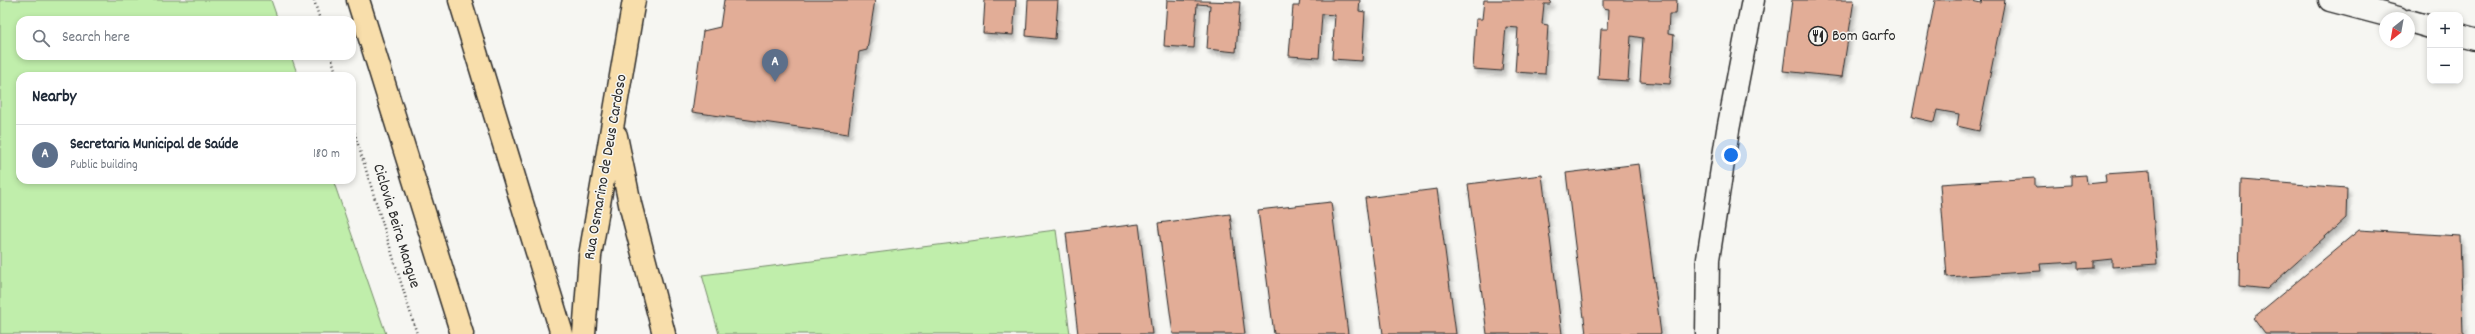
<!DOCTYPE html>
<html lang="en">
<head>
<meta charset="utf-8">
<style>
	:root { --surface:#fff; --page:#f2f2f3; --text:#1f2937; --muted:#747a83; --line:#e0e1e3; --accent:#d93025 }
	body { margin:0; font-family:Dekko,sans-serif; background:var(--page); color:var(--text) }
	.controls { position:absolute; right:12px; top:12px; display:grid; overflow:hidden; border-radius:8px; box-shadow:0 2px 6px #0003 }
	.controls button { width:36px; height:36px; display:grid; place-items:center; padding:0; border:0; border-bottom:1px solid var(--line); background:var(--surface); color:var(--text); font:20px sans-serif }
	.compass { position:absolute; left:2379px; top:12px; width:36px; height:36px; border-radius:50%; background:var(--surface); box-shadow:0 2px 6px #0003; rotate:211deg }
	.you { position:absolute; left:1731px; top:155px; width:14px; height:14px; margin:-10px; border:3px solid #fff; border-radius:50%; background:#1a73e8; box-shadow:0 0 0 6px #1a73e833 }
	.badge { display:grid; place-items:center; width:26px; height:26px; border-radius:50%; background:var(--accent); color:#fff; font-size:13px; font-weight:700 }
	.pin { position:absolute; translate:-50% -33px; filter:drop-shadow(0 1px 2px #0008) }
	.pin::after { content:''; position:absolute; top:21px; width:14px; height:12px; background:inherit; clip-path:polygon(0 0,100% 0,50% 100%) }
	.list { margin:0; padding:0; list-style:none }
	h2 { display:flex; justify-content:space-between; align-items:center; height:52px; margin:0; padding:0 16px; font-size:17px }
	h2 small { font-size:13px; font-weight:400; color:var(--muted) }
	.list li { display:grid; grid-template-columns:26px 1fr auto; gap:12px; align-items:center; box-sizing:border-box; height:60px; padding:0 16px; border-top:1px solid var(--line) }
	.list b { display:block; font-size:15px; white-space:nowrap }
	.list p { margin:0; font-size:13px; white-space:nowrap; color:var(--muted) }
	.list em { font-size:13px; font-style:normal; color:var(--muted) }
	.icon { flex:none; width:22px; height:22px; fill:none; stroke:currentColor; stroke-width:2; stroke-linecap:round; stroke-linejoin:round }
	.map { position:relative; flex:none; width:2475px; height:334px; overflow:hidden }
	.search { position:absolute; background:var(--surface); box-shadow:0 2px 6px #0003; left:16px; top:16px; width:340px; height:44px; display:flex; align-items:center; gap:10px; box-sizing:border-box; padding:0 14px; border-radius:12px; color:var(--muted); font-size:15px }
	.panel { position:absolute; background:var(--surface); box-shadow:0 2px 6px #0003; left:16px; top:72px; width:340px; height:112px; border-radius:12px }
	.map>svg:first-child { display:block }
</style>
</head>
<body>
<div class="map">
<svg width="2475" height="334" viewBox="0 0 2475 334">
	<defs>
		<filter id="shadow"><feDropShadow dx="2.5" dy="4.5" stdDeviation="2" flood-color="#0004"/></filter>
	</defs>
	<rect width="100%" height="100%" fill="#f6f6f2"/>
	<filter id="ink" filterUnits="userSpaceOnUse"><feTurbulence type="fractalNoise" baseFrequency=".025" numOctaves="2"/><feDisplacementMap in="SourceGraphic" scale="8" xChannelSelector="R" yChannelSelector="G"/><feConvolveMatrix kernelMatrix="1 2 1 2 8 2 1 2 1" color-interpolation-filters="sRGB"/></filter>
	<g filter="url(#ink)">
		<path fill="#c0eeab" stroke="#768c6b" d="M0,0H271L278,20H20V56H291L298,76H20V180H333L386,334H0Z
			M1056,230L1070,334H719L702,275Z"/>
		<path fill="#e2ad97" stroke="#2b2b2b" filter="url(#shadow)" d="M724,0H875L867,50L859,52L848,134L692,112L703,31L720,27Z
			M985,0H1016L1013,35L983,33Z
			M1028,0H1058L1055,39L1026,36Z
			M1167,0L1240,2L1236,52L1207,49L1210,5L1197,4L1194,48L1164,46Z
			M1300,0H1360L1359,11L1365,12L1362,61L1332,59L1335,15L1322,14L1319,58L1289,56L1293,6H1299Z
			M1484,0H1551L1550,4H1544L1542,24L1548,25L1545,74L1515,72L1518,28L1506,27L1502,71L1473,69L1476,19H1482Z
			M1603,0H1677L1676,14H1669L1668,34L1674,35L1670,84L1640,82L1643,38L1631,36L1628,81L1598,79L1601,29H1608L1609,9L1603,8Z
			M1792,0H1854L1842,77L1783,71Z
			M1935,0H1968L1981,3L1982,0H2005L1979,131L1957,126L1959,114L1937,110L1934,122L1912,117Z
			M1639,164L1661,334H1586L1566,173Z
			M2150,171L2157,264L2112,267V259L2093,261V268L2078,269V262L2040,264L2041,271L1947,277L1940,184L2035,178V187L2071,185V176L2086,175L2087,184L2106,182L2105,174Z
			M1542,175L1562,334H1487L1468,184Z
			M2241,180L2347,188L2346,218L2267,289L2239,286Z
			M1437,189L1456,334H1383L1365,198Z
			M1331,202L1348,334H1274L1258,210Z
			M1230,214L1245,334H1173L1158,223Z
			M1139,224L1152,334H1078L1066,233Z
			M2359,230L2460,236L2463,334H2265L2253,318Z"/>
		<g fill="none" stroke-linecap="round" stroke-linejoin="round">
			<g stroke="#2b2b2b" stroke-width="25">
				<path id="minor" d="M2330,0L2398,18
					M2409,21L2430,27
					M2460,35L2475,39
					M1707,334L1708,259L1728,130L1753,0"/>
			</g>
			<g stroke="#2b2b2b" stroke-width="25">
				<path id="major" d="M358,0L462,334
					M460,0L562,334
					M616,136L630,204L664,334
					M584,334L590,256L634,0"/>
			</g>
			<path stroke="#2b2b2b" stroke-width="2.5" stroke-dasharray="1 3" stroke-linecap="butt" d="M314,0L320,20
				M331,56L337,76
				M352,125L417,334"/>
			<use href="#minor" stroke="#f6f6f2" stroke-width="22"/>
			<use href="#major" stroke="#f8deab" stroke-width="22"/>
		</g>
	</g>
	<defs>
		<g id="restaurant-ring" transform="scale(1)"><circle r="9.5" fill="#f6f6f2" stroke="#2b2b2b" stroke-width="1.5"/><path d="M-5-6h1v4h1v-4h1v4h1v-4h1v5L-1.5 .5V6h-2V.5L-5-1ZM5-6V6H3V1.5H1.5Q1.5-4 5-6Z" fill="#2b2b2b"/></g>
	</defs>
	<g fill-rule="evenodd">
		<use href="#restaurant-ring" x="1818" y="36"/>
	</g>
	<g text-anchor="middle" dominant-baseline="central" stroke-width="3" stroke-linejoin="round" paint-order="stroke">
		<g font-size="16" fill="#2b2b2b" stroke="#f6f6f2" text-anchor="start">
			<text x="1832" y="36">Bom Garfo</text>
		</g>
		<g font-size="16" fill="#2b2b2b" stroke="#f6f6f2">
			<text transform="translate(606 167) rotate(-80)">Rua Osmarino de Deus Cardoso</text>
			<text transform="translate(396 226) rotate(73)">Ciclovia Beira Mangue</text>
		</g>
	</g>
</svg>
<div class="controls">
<button>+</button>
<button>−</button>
</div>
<svg class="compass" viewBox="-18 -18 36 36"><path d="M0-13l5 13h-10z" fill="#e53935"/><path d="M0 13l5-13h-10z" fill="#747a83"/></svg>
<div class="you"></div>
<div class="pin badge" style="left:775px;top:82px;background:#5c6f8a">A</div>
<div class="search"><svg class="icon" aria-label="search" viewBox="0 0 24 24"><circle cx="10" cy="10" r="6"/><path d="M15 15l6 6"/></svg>Search here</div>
<section class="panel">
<h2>Nearby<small></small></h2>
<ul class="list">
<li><span class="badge" style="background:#5c6f8a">A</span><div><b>Secretaria Municipal de Saúde</b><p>Public building</p></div><em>180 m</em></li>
</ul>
</section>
</div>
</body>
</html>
